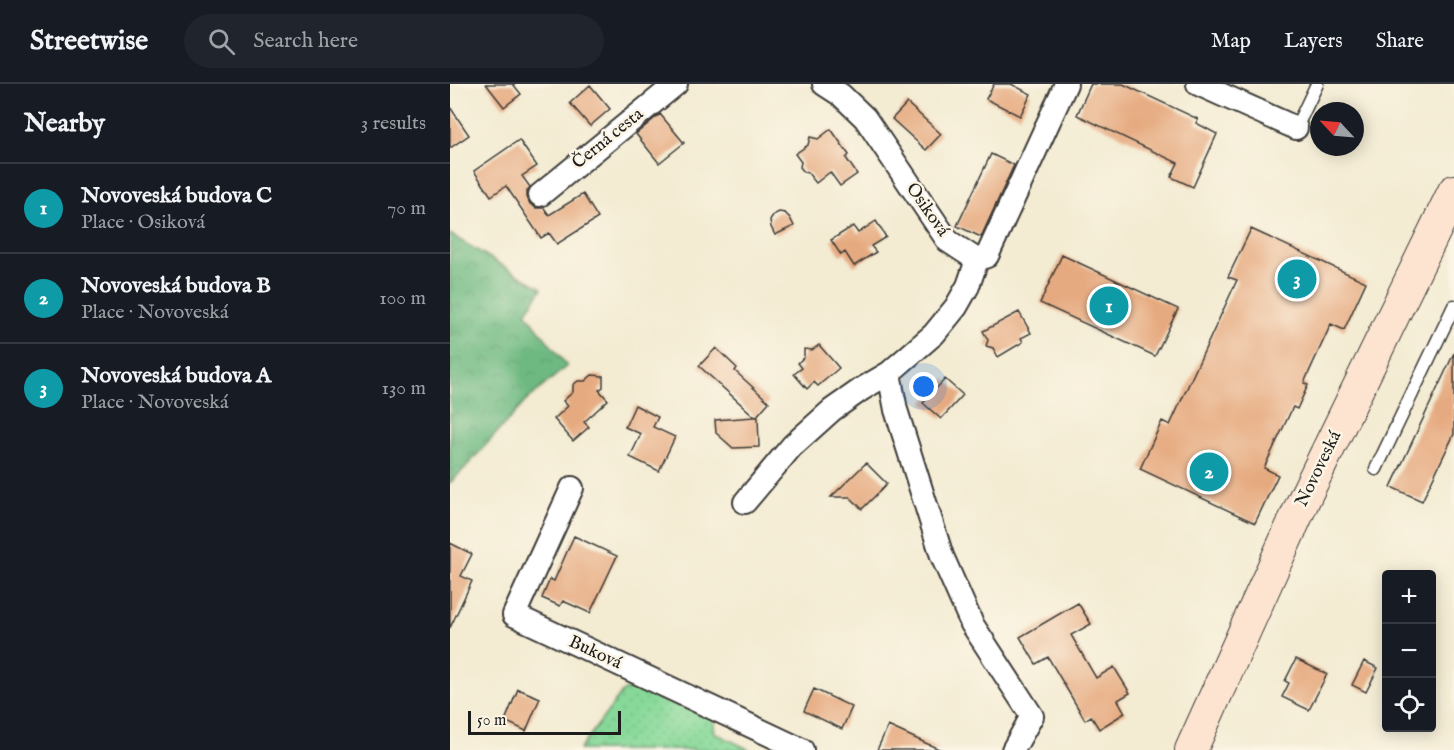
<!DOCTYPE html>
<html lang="en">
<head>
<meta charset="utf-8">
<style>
	:root { --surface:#171b24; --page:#20242c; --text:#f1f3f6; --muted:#9ea1a6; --line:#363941; --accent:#d690ce }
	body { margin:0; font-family:"IM FELL English",serif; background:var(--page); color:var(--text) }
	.controls { position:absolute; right:18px; bottom:18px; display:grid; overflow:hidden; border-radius:6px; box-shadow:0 3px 15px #0003 }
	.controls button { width:54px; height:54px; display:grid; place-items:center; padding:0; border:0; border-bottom:2px solid var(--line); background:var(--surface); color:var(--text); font:30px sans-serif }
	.compass { position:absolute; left:860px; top:18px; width:54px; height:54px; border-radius:50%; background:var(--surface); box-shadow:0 3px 15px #0003; rotate:296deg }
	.scale { position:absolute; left:18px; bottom:15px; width:153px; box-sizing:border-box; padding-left:6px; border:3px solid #1c1c1c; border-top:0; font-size:16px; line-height:21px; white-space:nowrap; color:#1c1c1c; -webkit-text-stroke:4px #fcf5e5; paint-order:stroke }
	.you { position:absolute; left:474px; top:303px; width:21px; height:21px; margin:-15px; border:4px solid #fff; border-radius:50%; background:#1a73e8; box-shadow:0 0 0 9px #1a73e833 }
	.badge { display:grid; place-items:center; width:39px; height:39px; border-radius:50%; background:var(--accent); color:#fff; font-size:20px; font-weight:700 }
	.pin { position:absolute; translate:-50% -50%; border:3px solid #fff; box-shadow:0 2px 6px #0006 }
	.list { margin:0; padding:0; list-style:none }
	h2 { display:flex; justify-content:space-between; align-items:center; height:78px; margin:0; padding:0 24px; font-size:26px }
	h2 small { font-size:20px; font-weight:400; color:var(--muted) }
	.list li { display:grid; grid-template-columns:39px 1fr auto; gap:18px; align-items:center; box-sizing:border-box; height:90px; padding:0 24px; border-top:2px solid var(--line) }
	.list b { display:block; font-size:22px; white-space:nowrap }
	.list p { margin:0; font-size:20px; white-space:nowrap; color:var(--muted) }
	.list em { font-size:20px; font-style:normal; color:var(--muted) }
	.icon { flex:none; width:33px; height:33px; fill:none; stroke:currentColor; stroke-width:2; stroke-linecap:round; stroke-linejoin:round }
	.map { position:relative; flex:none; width:1004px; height:666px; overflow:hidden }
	header { display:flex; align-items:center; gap:36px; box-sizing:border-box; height:84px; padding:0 30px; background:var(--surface); border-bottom:2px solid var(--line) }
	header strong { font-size:28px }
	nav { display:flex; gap:33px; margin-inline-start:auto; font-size:21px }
	.search { width:420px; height:54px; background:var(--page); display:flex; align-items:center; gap:15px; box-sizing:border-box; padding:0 21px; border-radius:33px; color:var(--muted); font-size:22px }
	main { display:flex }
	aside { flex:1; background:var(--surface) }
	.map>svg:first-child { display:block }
</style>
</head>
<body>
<header>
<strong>Streetwise</strong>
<div class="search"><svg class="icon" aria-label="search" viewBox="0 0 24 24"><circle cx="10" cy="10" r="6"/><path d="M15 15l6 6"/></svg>Search here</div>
<nav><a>Map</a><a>Layers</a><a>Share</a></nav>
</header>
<main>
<aside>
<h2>Nearby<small>3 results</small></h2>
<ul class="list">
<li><span class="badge" style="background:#0f9aa8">1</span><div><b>Novoveská budova C</b><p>Place · Osiková</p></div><em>70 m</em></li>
<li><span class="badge" style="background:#0f9aa8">2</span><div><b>Novoveská budova B</b><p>Place · Novoveská</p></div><em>100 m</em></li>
<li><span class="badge" style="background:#0f9aa8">3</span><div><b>Novoveská budova A</b><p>Place · Novoveská</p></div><em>130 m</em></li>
</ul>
</aside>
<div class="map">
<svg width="1004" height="666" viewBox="0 0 1004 666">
	<defs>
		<pattern id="green-dots" width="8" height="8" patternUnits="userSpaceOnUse" patternTransform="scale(1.5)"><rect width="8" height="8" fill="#87d999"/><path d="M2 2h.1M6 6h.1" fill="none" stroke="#74ba83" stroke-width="1.8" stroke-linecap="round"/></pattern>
		<pattern id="forest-crowns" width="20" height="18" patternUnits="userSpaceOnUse" patternTransform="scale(1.5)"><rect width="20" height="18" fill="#6db981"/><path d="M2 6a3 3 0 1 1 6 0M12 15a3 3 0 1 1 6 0" fill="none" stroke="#5e9e6f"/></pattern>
	</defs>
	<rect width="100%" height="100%" fill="#fcf5e5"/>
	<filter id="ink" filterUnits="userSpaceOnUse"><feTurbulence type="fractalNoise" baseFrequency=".0167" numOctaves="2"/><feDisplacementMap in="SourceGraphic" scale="12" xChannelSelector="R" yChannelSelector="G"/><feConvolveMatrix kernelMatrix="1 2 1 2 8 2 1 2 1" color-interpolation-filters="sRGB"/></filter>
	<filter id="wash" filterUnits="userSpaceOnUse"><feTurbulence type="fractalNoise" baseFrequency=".008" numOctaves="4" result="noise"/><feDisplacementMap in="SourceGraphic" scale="24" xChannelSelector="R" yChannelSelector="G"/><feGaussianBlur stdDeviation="1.35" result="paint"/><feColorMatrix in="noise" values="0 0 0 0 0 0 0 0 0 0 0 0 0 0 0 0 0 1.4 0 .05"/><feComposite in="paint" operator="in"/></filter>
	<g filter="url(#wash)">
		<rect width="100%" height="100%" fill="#f3ebd2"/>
		<path fill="url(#green-dots)" stroke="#527a5a" stroke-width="1.5" d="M190,599L263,632L265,649L300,666H129L173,607Z"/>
		<path fill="url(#forest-crowns)" stroke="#446a4e" stroke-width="1.5" d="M0,150L60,186L92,204L76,229L117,282L76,317L15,384L0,399Z"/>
		<g id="blocks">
			<path fill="#e6aa80" d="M36,0H63L71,10L54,23Z
				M544,0H561L581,10L570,32L536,15Z
				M641,0H673L748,35L746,39L767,50L743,103L721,93L728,79L627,31Z
				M140,1L160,25L140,42L120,19Z
				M457,19L491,50L476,66L442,35Z
				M0,23L19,51L0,64Z
				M210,30L234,59L209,79L186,50Z
				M381,45L399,71L396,74L407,90L390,102L380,88L366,99L358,89L354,88L350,83L351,78L345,70L358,61L360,53L368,55Z
				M69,56L87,82L72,92L80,103L77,107V113L80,120L86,124H94L99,131L133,110L148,134L107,160L99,149L91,154L56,102L41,112L24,87Z
				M541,70L564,81L531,153L507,142Z
				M329,128L335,129L340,134L344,142L325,151L321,143L320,136L323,131Z
				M426,137L436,153L421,162L426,168L404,182L395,168L391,171L381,156L403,142L408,149Z
				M801,145L916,198L894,246L881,240L854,299L858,301L847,325L843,323L814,384L828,391L805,439L690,385L712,337L720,341L787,196L778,193Z
				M612,171L728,225L705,272L590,219Z
				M569,228L581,249L571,254L573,258L548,273L543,264L536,262L538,256L533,247Z
				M369,261L389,284L368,302L364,298L357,305L344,290L352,284L348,279L354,273V265L362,266Z
				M266,264L287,284L285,287L319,318L306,333H308L309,363L283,364L266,349L265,336L305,333L249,282Z
				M1004,269V350L972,417L941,403Z
				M142,291L153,292V303L149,306L158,316L134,338L139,343L123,357L104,335L118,322L113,317L123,308V301L128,297H135Z
				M495,295L513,311L491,335L473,319Z
				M185,321L208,333L203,343L225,353L209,387L180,373L191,350L175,343Z
				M416,379L437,400L412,425L400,413H381Z
				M124,452L167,472L140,529L113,517L110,522L92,514L100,495L104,497Z
				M0,459L22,470L11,492L22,497L0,544Z
				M628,519L641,540L621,551L646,594L664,583L680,609L668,616L675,629L649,645L641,632L635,636L598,573L586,580L570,553Z
				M846,575L877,590L859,626L832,613L839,599L835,597Z
				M914,577L928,584L916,608L902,601Z
				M68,605L90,614L76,647L55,637Z
				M364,605L402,623L392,645L354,627Z
				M438,642L491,666H427Z"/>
		</g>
	</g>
	<g filter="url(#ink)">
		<use href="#blocks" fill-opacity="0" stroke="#3c3b37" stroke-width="1.5"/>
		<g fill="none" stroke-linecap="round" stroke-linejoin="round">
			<g stroke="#3c3b37" stroke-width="15">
				<path id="lane" d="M846,44L867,0
					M926,385L1004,222"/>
			</g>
			<g stroke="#3c3b37" stroke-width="26">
				<path id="street" d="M374,0L391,11L415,34L498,157L527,176L537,172L616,0
					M748,0L846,44
					M90,111L226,0
					M439,289L446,326L492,472L522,540L582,632L563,666
					M122,404L64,531L352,666
					M295,418L342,362L382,326L412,305L439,289L484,250L506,223L518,202L527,176"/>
			</g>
			<g stroke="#3c3b37" stroke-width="34">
				<path id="secondary" d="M741,666L855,413L1004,107"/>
			</g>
			<use href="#lane" stroke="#fff" stroke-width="12"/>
			<use href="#street" stroke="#fff" stroke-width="22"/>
			<use href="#secondary" stroke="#fde4d1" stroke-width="32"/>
		</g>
	</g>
	<g text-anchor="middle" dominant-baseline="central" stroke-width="5" stroke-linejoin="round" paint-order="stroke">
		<g font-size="18" fill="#1c1c1c" stroke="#fcf5e5">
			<text transform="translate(158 55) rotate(-39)">Černá cesta</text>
			<text transform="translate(477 126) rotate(55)">Osiková</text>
			<text transform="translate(869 385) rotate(-64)">Novoveská</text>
			<text transform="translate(145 569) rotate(25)">Buková</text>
		</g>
	</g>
</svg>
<div class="controls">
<button>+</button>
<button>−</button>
<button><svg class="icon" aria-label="locate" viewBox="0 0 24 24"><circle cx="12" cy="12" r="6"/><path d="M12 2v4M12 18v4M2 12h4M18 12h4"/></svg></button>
</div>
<svg class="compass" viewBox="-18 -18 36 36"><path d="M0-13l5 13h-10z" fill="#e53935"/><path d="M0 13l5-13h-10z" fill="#9ea1a6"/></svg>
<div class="scale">50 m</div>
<div class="you"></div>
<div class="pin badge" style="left:659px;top:222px;background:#0f9aa8">1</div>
<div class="pin badge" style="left:759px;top:388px;background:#0f9aa8">2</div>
<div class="pin badge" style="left:847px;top:195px;background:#0f9aa8">3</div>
</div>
</main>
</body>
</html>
